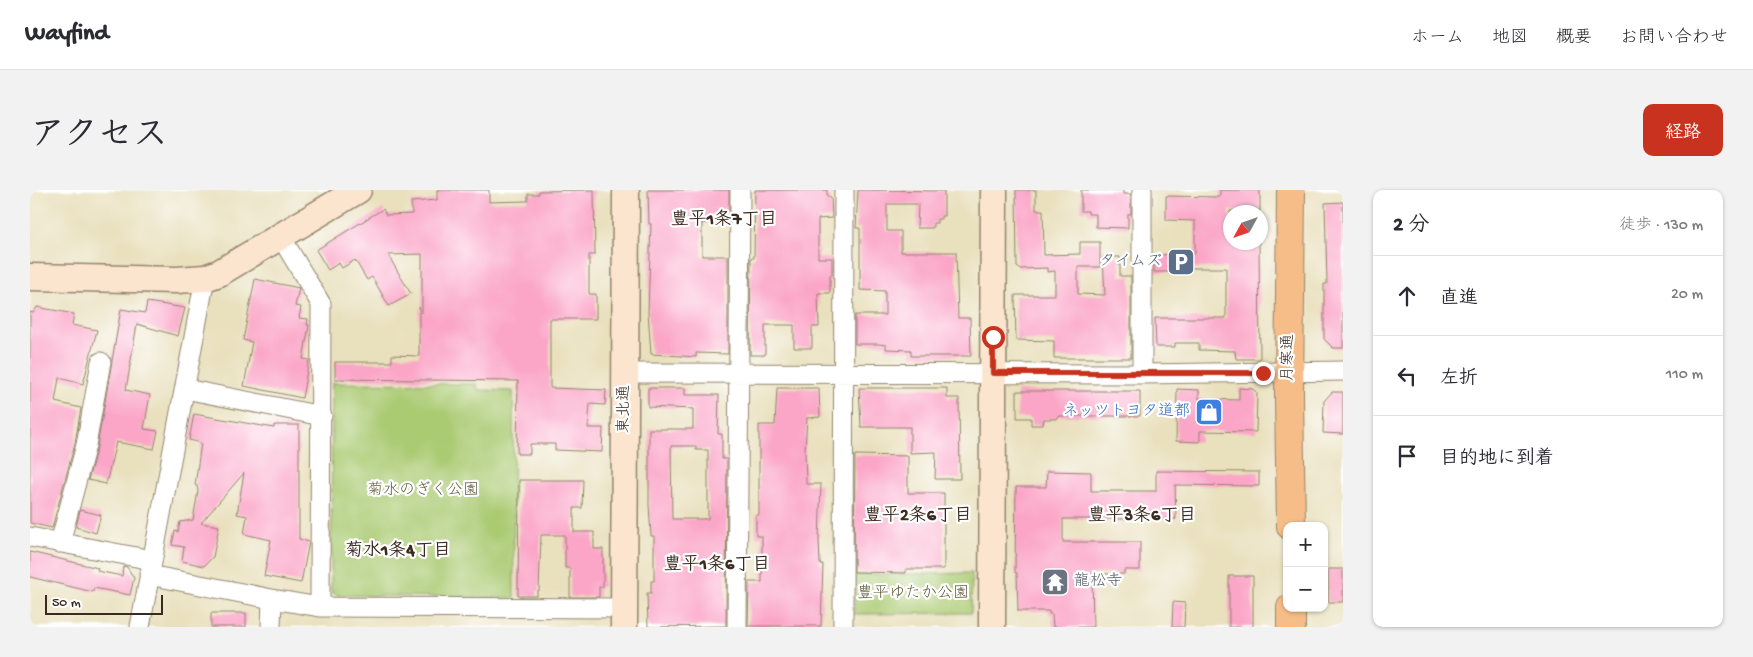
<!DOCTYPE html>
<html lang="ja">
<head>
<meta charset="utf-8">
<style>
	:root { --surface:#fff; --page:#f2f2f3; --text:#2b2b33; --muted:#7c7c81; --line:#e1e1e2; --accent:#c8321e }
	body { margin:0; font-family:"Gochi Hand","Klee One",sans-serif; background:var(--page); color:var(--text) }
	.controls { position:absolute; right:15px; bottom:15px; display:grid; overflow:hidden; border-radius:10px; box-shadow:0 1px 4px #0004 }
	.controls button { width:45px; height:45px; display:grid; place-items:center; padding:0; border:0; border-bottom:1px solid var(--line); background:var(--surface); color:var(--text); font:25px sans-serif }
	.compass { position:absolute; left:1193px; top:15px; width:45px; height:45px; border-radius:50%; background:var(--surface); box-shadow:0 1px 4px #0004; rotate:230deg }
	.scale { position:absolute; left:15px; bottom:12px; width:118px; box-sizing:border-box; padding-left:5px; border:2px solid #3b2a1e; border-top:0; font-size:14px; line-height:18px; white-space:nowrap; color:#3b2a1e; -webkit-text-stroke:4px #fff; paint-order:stroke }
	.stop { position:absolute; width:15px; height:15px; margin:-11px; border:4px solid #c8321e; border-radius:50%; background:#fff }
	.stop.end { background:#c8321e; border-color:#fff; box-shadow:0 1px 5px #0008 }
	.list { margin:0; padding:0; list-style:none }
	h2 { display:flex; justify-content:space-between; align-items:center; height:65px; margin:0; padding:0 20px; font-size:21px }
	h2 small { font-size:16px; font-weight:400; color:var(--muted) }
	.list li { display:grid; grid-template-columns:32px 1fr auto; gap:15px; align-items:center; box-sizing:border-box; height:80px; padding:0 20px; border-top:1px solid var(--line) }
	.list b { display:block; font-size:19px; white-space:nowrap }
	.list em { font-size:16px; font-style:normal; color:var(--muted) }
	.icon { flex:none; width:28px; height:28px; fill:none; stroke:currentColor; stroke-width:2; stroke-linecap:round; stroke-linejoin:round }
	.map { position:relative; flex:none; width:1313px; height:437px; overflow:hidden; border-radius:10px }
	header { display:flex; align-items:center; gap:30px; box-sizing:border-box; height:70px; padding:0 25px; background:var(--surface); border-bottom:1px solid var(--line) }
	header strong { font-size:24px }
	nav { display:flex; gap:28px; margin-inline-start:auto; font-size:18px }
	.intro { display:flex; align-items:center; justify-content:space-between; box-sizing:border-box; height:120px; padding:0 30px }
	h1 { margin:0; font-size:35px }
	.button { padding:12px 22px; border-radius:10px; background:var(--accent); color:#fff; font-size:18px; font-weight:700 }
	main { display:flex; gap:30px; padding:0 30px }
	aside { flex:1; background:var(--surface); border-radius:10px; box-shadow:0 1px 4px #0004 }
	.map>svg:first-child { display:block }
</style>
</head>
<body>
<header>
<strong>Wayfind</strong>
<nav><a>ホーム</a><a>地図</a><a>概要</a><a>お問い合わせ</a></nav>
</header>
<div class="intro"><h1>アクセス</h1><a class="button">経路</a></div>
<main>
<div class="map">
<svg width="1313" height="437" viewBox="0 0 1313 437">
	<rect width="100%" height="100%" fill="#fff"/>
	<filter id="ink" filterUnits="userSpaceOnUse"><feTurbulence type="fractalNoise" baseFrequency=".02" numOctaves="2"/><feDisplacementMap in="SourceGraphic" scale="10" xChannelSelector="R" yChannelSelector="G"/><feConvolveMatrix kernelMatrix="1 2 1 2 8 2 1 2 1" color-interpolation-filters="sRGB"/></filter>
	<filter id="wash" filterUnits="userSpaceOnUse"><feTurbulence type="fractalNoise" baseFrequency=".0096" numOctaves="4" result="noise"/><feDisplacementMap in="SourceGraphic" scale="20" xChannelSelector="R" yChannelSelector="G"/><feGaussianBlur stdDeviation="1.12" result="paint"/><feColorMatrix in="noise" values="0 0 0 0 0 0 0 0 0 0 0 0 0 0 0 0 0 1.4 0 .05"/><feComposite in="paint" operator="in"/></filter>
	<g filter="url(#wash)">
		<rect width="100%" height="100%" fill="#e9e0bd"/>
		<path fill="#abcb73" stroke="#737a48" d="M302,193L447,194L448,200L483,201L484,408L306,405L301,401Z
			M942,383L941,423L824,424L825,385Z"/>
		<g id="blocks">
			<path fill="#fba5c7" fill-rule="evenodd" d="M407,0H459V12L498,11V4H509V1L564,0L565,65H559V104H566V129H520V198L576,200L575,215L560,214L558,238H573L572,262L525,260V254H500V264H487L488,191L305,189V172H362V165L389,166V117L392,123V64L358,65L381,104L359,116L342,87L337,90L325,70L312,78L309,73L298,80L286,60L353,19L356,25L382,24L381,12L407,10Z
				M618,0H699V34L672,33V66H698V164L666,163V167L621,164L618,122L621,34H619Z
				M725,0H797V7H801L802,28L788,29V68H802V85H800V103H788L789,137H782V158H764V135H735V165H720L721,68H724Z
				M828,0L914,1V26H911V29H907V33H903V38H887L888,14H857V41H871V62H926L928,128H940L941,166H881V160L856,159V155L849,154H825V125H855V101L830,100V38H826Z
				M986,0H1006V20H1013L1014,65L1050,64V52H1070V77H1048V104L1075,105L1073,67H1090V86H1101V168H1024V151L986,150L985,105H1025V81L1017,82V78L990,79L987,77Z
				M1051,0H1093V4H1101V24H1098V38L1066,37V24H1058V21H1051Z
				M1190,0H1230V21H1200V52H1229L1230,169H1206L1205,161L1169,160V153H1145V157H1126L1125,128H1196V78H1144V82H1124V65L1165,64V31L1136,30V6L1190,7Z
				M1313,12V158H1303L1294,149V94H1297L1295,13Z
				M225,89L269,98L265,116L271,117L269,128L278,129L277,135H279L273,169L279,170L272,208L214,196L222,152L213,150Z
				M117,112L155,118L148,146L107,134L96,200L120,205L114,239L128,241L124,259L86,252L76,294L58,290L67,257L91,119L115,123Z
				M7,117L44,124L42,135L67,140L53,194L29,188L25,212L51,218L45,253L22,338L0,333V122L3,123Z
				M618,198H655V205H689L688,244H692V269H697L696,436L618,437L617,403H621V391H624V346H621L619,315V239H663V219L618,217ZM641,256H666V260H678V329H642Z
				M747,198H789L790,227L777,228L775,261L776,294H791L789,350L790,374H793L791,436H718L719,392H732V346H726V325H729V235H745Z
				M829,198H917V208H929L930,289H905L906,262L880,263V237H831Z
				M1209,198L1223,199L1227,203L1226,242L1170,241V252L1146,251L1147,199L1169,200V209L1209,210Z
				M987,201H1110V226H1029L1025,229H1014L1013,235H1001V228H987Z
				M1302,202H1313V244L1293,243L1294,211Z
				M164,224L244,238V235H269V349L279,352L271,393L234,386L241,350L214,344L217,326L207,324L214,283L171,333L189,336L183,367L174,376L152,371L154,357L142,355L145,341L148,342L150,332L163,330L168,301L167,296L165,295L171,253L159,250Z
				M825,265L878,266V303H914V379H876V383L824,382Z
				M1017,281L1061,282V301H1126V281L1229,282V296L1145,295L1146,329H1033V352H1110V380H1094V384H1062L1063,437H1023L1022,424H1019V421H988L987,383H985L986,297H1016Z
				M489,290H553L552,318H544V342H564V359H573V397H569V407H540V378H535V345H511L509,401H507V406H488Z
				M50,320L71,325L66,343L46,337Z
				M0,362L68,378L67,381L92,386L93,376L97,377L104,388L100,405L64,398L63,402L0,387Z
				M1298,379H1313V412H1298Z
				M1199,386H1223V437H1199Z
				M1143,412L1155,413L1154,437H1142Z
				M181,423H216V437H181Z"/>
		</g>
	</g>
	<g filter="url(#ink)">
		<use href="#blocks" fill-opacity="0" stroke="#92856e" stroke-width="1"/>
		<g fill="none" stroke-linecap="round" stroke-linejoin="round">
			<g stroke="#92856e" stroke-width="21">
				<path id="street" d="M251,47L291,114L290,417
					M595,183L1112,184L1313,181
					M1112,184V0
					M155,199L292,226
					M0,347L122,370
					M30,353L56,255L71,172
					M119,385L242,409L241,437
					M242,409L290,417L594,418
					M110,437L175,88
					M707,437L710,0
					M813,437L814,0"/>
			</g>
			<g stroke="#92856e" stroke-width="29">
				<path id="secondary" d="M0,87L147,90L175,88L189,83L328,0
					M594,437L596,0
					M962,437L964,0"/>
			</g>
			<g stroke="#92856e" stroke-width="30">
				<path id="highway" d="M1261,0L1259,207L1261,336
					M1261,437V418"/>
			</g>
			<use href="#street" stroke="#fff" stroke-width="19"/>
			<use href="#secondary" stroke="#fce5cf" stroke-width="26"/>
			<use href="#highway" stroke="#f7bd88" stroke-width="28"/>
		</g>
	</g>
	<g fill="none" stroke-linecap="round" stroke-linejoin="round" filter="url(#ink)">
		<path stroke="#c8321e" stroke-width="6" d="M963,147V183H1233"/>
	</g>
	<defs>
		<g id="parking-square" transform="scale(1.4375)"><rect x="-9" y="-9" width="18" height="18" rx="4" fill="#5c6f8a" stroke="#fff"/><path d="M-3.5-5.5H1a3.5 3.5 0 0 1 0 7H-1V5.5H-3.5ZM-1-3.4V-.6H.8a1.4 1.4 0 0 0 0-2.8Z" fill="#fff"/></g>
		<g id="shop-square" transform="scale(1.4375)"><rect x="-9" y="-9" width="18" height="18" rx="4" fill="#3f7fe0" stroke="#fff"/><path d="M-5-2.5h2.3a2.7 3.5 0 0 1 5.4 0H5L5.5 6h-11ZM-1.5-2.5h3a1.5 2.3 0 0 0-3 0Z" fill="#fff"/></g>
		<g id="temple-square" transform="scale(1.4375)"><rect x="-9" y="-9" width="18" height="18" rx="4" fill="#6b7280" stroke="#fff"/><path d="M0-6L5-2H3V0L6.5 2.5H4V6H1.5V3h-3V6H-4V2.5H-6.5L-3 0V-2H-5Z" fill="#fff"/></g>
	</defs>
	<g fill-rule="evenodd">
		<use href="#parking-square" x="1151" y="72"/>
		<use href="#shop-square" x="1179" y="222"/>
		<use href="#temple-square" x="1025" y="392"/>
	</g>
	<g text-anchor="middle" dominant-baseline="central" stroke-width="4.5" stroke-linejoin="round" paint-order="stroke">
		<g font-size="16" fill="#4e5e75" stroke="#fff" text-anchor="end">
			<text x="1132" y="72">タイムズ</text>
		</g>
		<g font-size="16" fill="#3b2a1e" stroke="#fff">
			<text transform="translate(1259 168) rotate(-90)">月寒通</text>
			<text transform="translate(595 219) rotate(-90)">東北通</text>
		</g>
		<g font-size="16" fill="#366cbe" stroke="#fff" text-anchor="end">
			<text x="1160" y="222">ネッツトヨタ道都</text>
		</g>
		<g font-size="16" fill="#5d5a38" stroke="#fff">
			<text x="393" y="301">菊水のぎく公園</text>
			<text x="883" y="404">豊平ゆたか公園</text>
		</g>
		<g font-size="16" fill="#5b616d" stroke="#fff" text-anchor="start">
			<text x="1044" y="392">龍松寺</text>
		</g>
		<g font-size="18" font-weight="bold" fill="#3b2a1e" stroke="#fff">
			<text x="694" y="30">豊平1条7丁目</text>
			<text x="888" y="326">豊平2条6丁目</text>
			<text x="1112" y="326">豊平3条6丁目</text>
			<text x="368" y="361">菊水1条4丁目</text>
			<text x="687" y="375">豊平1条6丁目</text>
		</g>
	</g>
</svg>
<div class="controls">
<button>+</button>
<button>−</button>
</div>
<svg class="compass" viewBox="-18 -18 36 36"><path d="M0-13l5 13h-10z" fill="#e53935"/><path d="M0 13l5-13h-10z" fill="#7c7c81"/></svg>
<div class="scale">50 m</div>
<div class="stop" style="left:963px;top:147px"></div>
<div class="stop end" style="left:1233px;top:183px"></div>
</div>
<aside>
<h2>2 分<small>徒歩 · 130 m</small></h2>
<ul class="list">
<li><svg class="icon" aria-label="ahead" viewBox="0 0 24 24"><path d="M12 20V5M6 11l6-6 6 6"/></svg><div><b>直進</b></div><em>20 m</em></li>
<li><svg class="icon" aria-label="left" viewBox="0 0 24 24"><path d="M17 20v-9H6M10 6l-5 5 5 5"/></svg><div><b>左折</b></div><em>110 m</em></li>
<li><svg class="icon" aria-label="arrive" viewBox="0 0 24 24"><path d="M6 21V4h12l-3 4 3 4H6"/></svg><div><b>目的地に到着</b></div></li>
</ul>
</aside>
</main>
</body>
</html>
